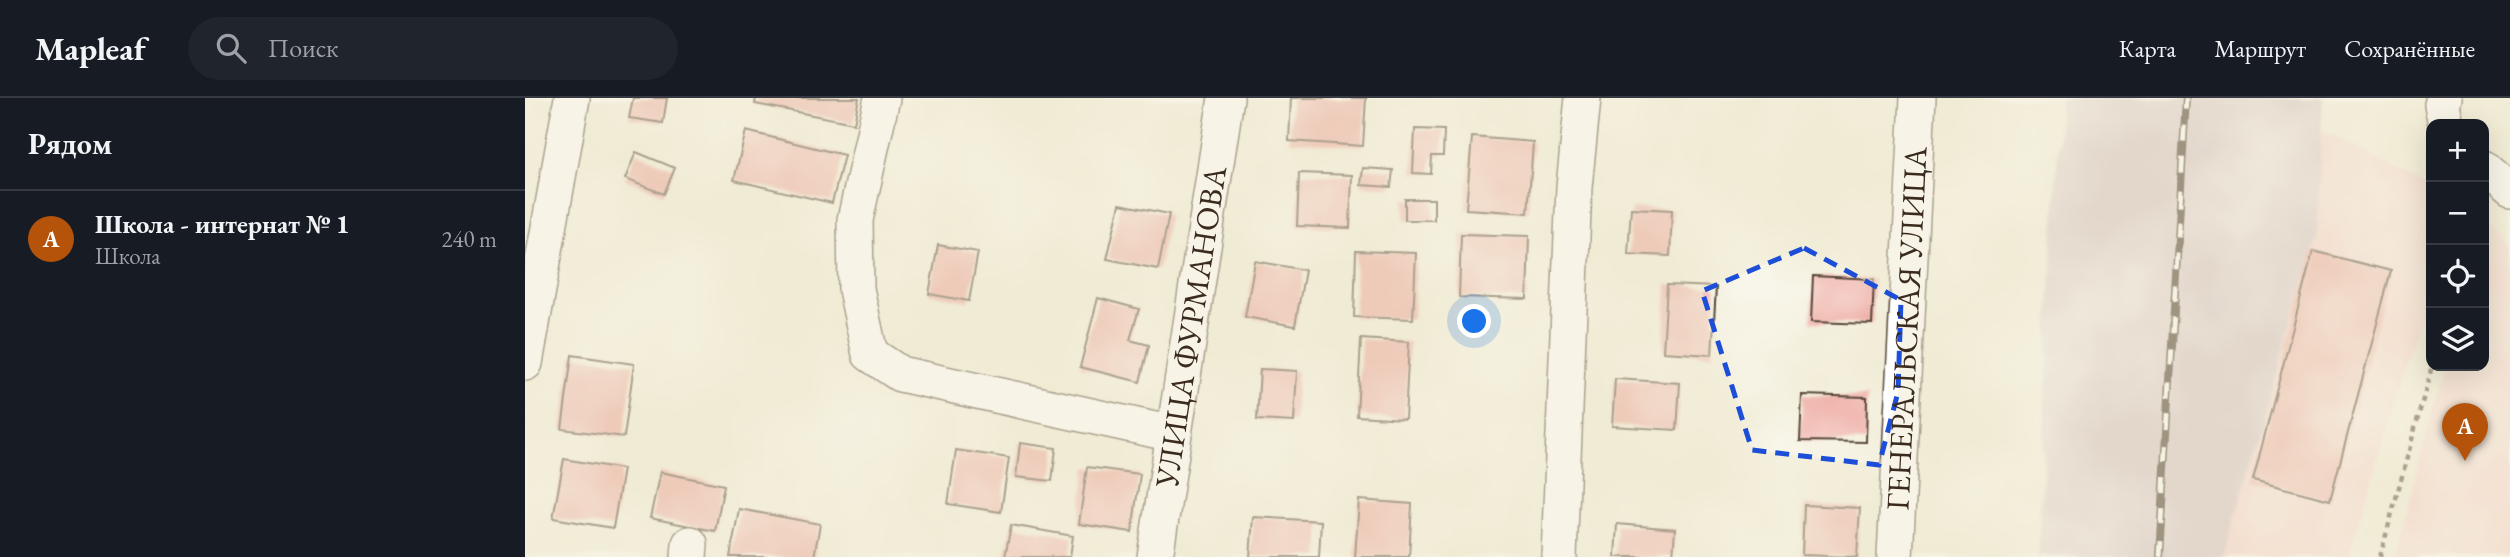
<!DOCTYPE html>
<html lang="ru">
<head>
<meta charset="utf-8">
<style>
	:root { --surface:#171b24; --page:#20242c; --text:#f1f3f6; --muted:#9ea1a6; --line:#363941; --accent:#b45309 }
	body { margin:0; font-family:"EB Garamond",serif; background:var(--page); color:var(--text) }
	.controls { position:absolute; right:21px; top:21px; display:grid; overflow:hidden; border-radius:14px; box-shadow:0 7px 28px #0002 }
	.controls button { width:63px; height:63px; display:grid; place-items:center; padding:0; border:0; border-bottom:2px solid var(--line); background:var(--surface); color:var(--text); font:35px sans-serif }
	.you { position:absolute; left:950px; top:224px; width:24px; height:24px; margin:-18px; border:5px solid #fff; border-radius:50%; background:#1a73e8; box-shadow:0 0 0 10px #1a73e833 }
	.badge { display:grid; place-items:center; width:46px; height:46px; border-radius:50%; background:var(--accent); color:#fff; font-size:23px; font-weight:700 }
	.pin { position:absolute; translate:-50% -58px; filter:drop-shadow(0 2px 4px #0008) }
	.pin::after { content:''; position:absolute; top:37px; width:24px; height:21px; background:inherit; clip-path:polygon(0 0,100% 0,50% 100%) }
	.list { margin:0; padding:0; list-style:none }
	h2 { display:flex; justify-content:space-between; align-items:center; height:91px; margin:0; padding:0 28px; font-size:30px }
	h2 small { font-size:23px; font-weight:400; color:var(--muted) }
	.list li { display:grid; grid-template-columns:46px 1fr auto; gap:21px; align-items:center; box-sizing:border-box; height:98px; padding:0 28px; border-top:2px solid var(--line) }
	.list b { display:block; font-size:26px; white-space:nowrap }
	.list p { margin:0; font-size:23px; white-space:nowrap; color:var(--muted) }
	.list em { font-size:23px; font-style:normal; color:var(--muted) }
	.icon { flex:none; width:38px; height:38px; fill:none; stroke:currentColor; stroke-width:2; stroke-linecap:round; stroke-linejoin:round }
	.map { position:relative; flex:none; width:1985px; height:459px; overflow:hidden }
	header { display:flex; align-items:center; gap:42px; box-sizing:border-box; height:98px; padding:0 35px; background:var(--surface); border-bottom:2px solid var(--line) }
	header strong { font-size:33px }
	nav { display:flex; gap:38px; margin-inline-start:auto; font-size:24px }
	.search { width:490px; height:63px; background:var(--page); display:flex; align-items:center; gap:18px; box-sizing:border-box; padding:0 24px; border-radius:38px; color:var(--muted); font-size:26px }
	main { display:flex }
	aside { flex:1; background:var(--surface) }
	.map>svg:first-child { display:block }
</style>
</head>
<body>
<header>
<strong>Mapleaf</strong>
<div class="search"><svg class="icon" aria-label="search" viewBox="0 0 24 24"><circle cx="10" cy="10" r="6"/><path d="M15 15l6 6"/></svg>Поиск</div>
<nav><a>Карта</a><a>Маршрут</a><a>Сохранённые</a></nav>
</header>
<main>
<aside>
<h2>Рядом<small></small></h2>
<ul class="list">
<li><span class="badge">A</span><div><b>Школа - интернат № 1</b><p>Школа</p></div><em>240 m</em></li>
</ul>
</aside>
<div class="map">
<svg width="1985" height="459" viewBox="0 0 1985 459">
	<rect width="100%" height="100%" fill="#fdfcf7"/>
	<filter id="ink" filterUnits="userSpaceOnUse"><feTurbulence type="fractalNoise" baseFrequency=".0143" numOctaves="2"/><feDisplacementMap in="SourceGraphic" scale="14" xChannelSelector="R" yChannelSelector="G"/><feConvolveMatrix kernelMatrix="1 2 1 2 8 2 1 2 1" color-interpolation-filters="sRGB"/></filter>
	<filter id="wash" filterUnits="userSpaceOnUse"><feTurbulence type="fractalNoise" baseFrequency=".00686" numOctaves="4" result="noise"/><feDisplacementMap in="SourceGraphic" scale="28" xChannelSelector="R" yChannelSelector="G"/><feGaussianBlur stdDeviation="1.57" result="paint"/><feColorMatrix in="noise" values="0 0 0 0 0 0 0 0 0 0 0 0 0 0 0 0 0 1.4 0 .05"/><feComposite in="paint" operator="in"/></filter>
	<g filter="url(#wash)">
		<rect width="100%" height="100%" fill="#f0ebd4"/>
		<path fill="#f7d0cb" d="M1798,31L1906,91V177L1824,459H1694Z
			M1959,124L1985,147V459H1870L1919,268H1959Z"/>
		<path fill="#d2bec2" d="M1535,0H1798L1792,140L1699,459H1513Z"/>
		<g id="blocks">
			<path fill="#eca39a" d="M108,0H142L138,25L104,20Z
				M231,0H334L329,25L230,6Z
				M766,0H841L838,48L764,43Z
				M890,31L919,32L918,58H907L906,76L888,75Z
				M221,33L319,57L307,105L209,82Z
				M947,39L1008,44L1003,115L941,111Z
				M111,54L150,70L139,96L100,81Z
				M838,70L868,72L866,89L836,87Z
				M774,75L827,77L825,130L772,128Z
				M880,101H909V122H880Z
				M595,106L644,116L633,171L582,161Z
				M1106,110L1147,112L1145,158L1103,156Z
				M936,136L1004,138L1002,201L934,199Z
				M413,147L453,154L444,203L404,196Z
				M831,153L891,155L888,221L829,219Z
				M1788,153L1866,173L1805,402L1728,382Z
				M730,163L780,172L770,228L720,219Z
				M1288,178L1349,181L1347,226L1286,224Z
				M1142,187L1191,189L1187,257L1138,254Z
				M573,200L614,211L605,242L624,247L615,284L555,269Z
				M836,241L884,244L880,321L832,318Z
				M47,257L109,266L99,339L37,331Z
				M735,271L772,273L769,324L732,322Z
				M1090,281L1155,285L1152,332L1087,328Z
				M1277,297L1342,299L1341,344L1275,343Z
				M495,345L531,350L527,383L491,379Z
				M431,352L484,360L476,414L423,406Z
				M39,361L98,371L88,430L28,420Z
				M562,369L615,376L607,434L554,426Z
				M135,374L199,387L190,433L125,420Z
				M834,402L887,406L884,459H830Z
				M1279,407L1335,410L1332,459L1277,457Z
				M214,411L295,426L289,459H205Z
				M728,419L796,423L794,459H725Z
				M1092,426L1150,431L1148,459H1090Z
				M486,427L548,438L545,459H480Z"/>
		</g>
	</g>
	<g filter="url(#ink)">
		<use href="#blocks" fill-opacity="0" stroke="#564739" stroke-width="2"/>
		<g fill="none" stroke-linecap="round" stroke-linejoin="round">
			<g stroke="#564739" stroke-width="38">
				<g id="minor">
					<path d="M357,0L330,122L331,191L345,256L375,276L648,336"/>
					<path d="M1919,0L1917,7L1921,26"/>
					<path d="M1959,70L1985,93"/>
					<path d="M0,265L47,0"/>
					<path d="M164,459L165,446"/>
					<path id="s1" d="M630,459L701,0"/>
					<path d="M1034,459L1049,89L1058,0"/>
					<path id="s2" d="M1370,459L1393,0"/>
				</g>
			</g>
			<path stroke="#564739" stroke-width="4.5" stroke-dasharray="5 5" stroke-linecap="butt" d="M1855,459L1907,268"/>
			<use href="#minor" stroke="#fff" stroke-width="35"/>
			<g stroke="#3b2a1e" stroke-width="8">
				<path id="rail" d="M1635,459L1661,0"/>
			</g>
			<use href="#rail" stroke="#fdfcf7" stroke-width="5" stroke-dasharray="16" stroke-linecap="butt"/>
		</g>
	</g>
	<path d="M0 0H1985V459H0ZM1279,150L1376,202L1373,294L1354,367L1227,352L1177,193Z" fill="#f0ebd4" fill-opacity=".55" fill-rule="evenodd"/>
	<path fill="none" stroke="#1d4ed8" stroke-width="5" stroke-dasharray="14 9" stroke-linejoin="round" d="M1279,150L1376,202L1373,294L1354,367L1227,352L1177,193Z"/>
	<g text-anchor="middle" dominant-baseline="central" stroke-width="6" stroke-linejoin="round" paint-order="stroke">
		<g font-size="32" fill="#3b2a1e" stroke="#fdfcf7">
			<text stroke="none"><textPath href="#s1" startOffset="233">УЛИЦА ФУРМАНОВА</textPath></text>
			<text stroke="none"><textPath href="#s2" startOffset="229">ГЕНЕРАЛЬСКАЯ УЛИЦА</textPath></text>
		</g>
	</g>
</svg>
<div class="controls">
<button>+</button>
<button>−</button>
<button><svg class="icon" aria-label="locate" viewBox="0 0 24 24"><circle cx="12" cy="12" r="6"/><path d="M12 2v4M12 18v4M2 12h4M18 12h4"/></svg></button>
<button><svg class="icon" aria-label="layers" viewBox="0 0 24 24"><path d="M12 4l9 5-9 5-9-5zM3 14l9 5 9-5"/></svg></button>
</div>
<div class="you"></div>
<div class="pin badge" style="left:1940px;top:363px">A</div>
</div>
</main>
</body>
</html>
